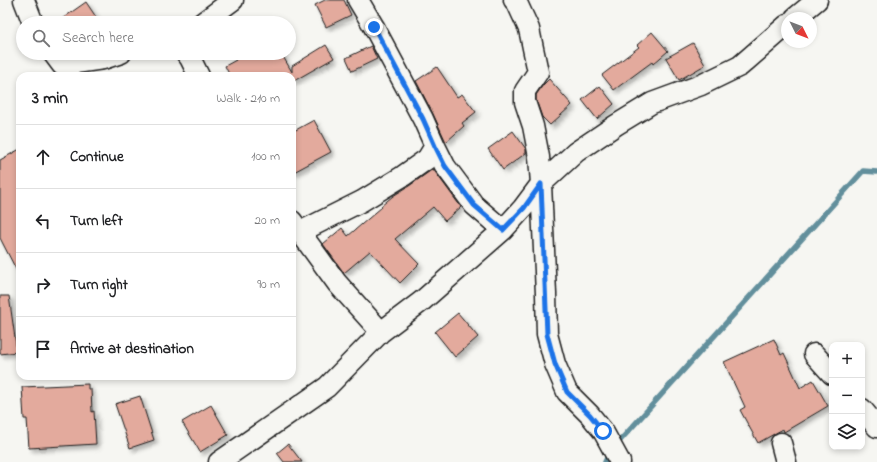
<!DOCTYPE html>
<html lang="en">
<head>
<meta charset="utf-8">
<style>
	:root { --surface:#fff; --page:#f2f2f2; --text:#202124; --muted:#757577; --line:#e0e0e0 }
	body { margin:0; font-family:"Indie Flower",sans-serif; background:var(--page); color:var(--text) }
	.controls { position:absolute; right:12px; bottom:12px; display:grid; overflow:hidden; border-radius:8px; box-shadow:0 2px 6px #0003 }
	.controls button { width:36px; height:36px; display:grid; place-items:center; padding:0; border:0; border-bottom:1px solid var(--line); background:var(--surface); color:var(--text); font:20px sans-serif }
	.compass { position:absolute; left:781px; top:12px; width:36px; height:36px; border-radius:50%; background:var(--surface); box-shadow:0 2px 6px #0003; rotate:132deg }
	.stop { position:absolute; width:12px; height:12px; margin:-9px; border:3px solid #1a73e8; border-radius:50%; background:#fff }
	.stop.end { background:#1a73e8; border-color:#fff; box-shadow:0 1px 4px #0008 }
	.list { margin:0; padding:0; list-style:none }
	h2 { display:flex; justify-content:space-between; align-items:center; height:52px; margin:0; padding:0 16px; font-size:17px }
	h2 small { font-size:13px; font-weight:400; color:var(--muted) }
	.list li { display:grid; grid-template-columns:26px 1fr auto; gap:12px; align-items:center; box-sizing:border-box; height:64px; padding:0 16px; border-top:1px solid var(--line) }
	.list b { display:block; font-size:15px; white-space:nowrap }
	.list em { font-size:13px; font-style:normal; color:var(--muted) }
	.icon { flex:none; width:22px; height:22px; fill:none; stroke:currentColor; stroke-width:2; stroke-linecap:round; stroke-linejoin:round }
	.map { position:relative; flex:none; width:877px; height:462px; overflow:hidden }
	.search { position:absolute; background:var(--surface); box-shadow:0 2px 6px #0003; left:16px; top:16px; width:280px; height:44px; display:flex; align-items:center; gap:10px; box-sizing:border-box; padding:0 14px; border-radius:22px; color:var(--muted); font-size:15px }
	.panel { position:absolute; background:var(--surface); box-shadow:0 2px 6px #0003; left:16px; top:72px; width:280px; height:308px; border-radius:12px }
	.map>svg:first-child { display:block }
</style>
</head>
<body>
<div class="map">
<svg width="877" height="462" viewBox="0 0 877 462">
	<defs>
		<filter id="shadow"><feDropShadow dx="3.5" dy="3.5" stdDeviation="2" flood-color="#0004"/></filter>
	</defs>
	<rect width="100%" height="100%" fill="#f6f6f2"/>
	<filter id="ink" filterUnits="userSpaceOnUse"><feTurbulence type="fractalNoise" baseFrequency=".025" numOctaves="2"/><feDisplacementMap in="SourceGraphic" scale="8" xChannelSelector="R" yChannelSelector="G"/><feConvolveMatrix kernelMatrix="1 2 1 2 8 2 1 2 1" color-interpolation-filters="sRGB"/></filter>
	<g filter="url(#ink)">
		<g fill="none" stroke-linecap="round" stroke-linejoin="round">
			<path stroke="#628f9c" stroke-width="5.5" d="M616,445L863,171L877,172
				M605,462L610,452"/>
		</g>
		<path fill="#e3aa9d" stroke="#1c1c1c" filter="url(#shadow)" d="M325,0H344L351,15L326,27L315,5Z
			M86,2L100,23H56Z
			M652,32L668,51L653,64L652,62L614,90L602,75L639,47L637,45Z
			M693,43L705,65L679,80L666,58Z
			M326,45L334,58L292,82V76H230L225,66L236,60L233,53H281L292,72V66Z
			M371,46L377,59L352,71L346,58Z
			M437,67L457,97L462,94L476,112L462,123L464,126L446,142L433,114L416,81Z
			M549,79L572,105L550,125L542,117L536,100V95L543,85Z
			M600,86L614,104L597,119L582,100Z
			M314,120L331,152L292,173V132Z
			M513,131L526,149V153L503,170L488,149Z
			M20,149V277L0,238V160Z
			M433,169L461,207L445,221L433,207L395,239L419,264L400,283L370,251L344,273L323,244L342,228L348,236L382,207L381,206L393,196L409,186Z
			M0,296H9L17,352L0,354Z
			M458,313L478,337L455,357L435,332Z
			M774,339L781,355L784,353L800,388L813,380L828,406L784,432L783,429L758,443L740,410L745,407L724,362Z
			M88,384V389H91L92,412L94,411L96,444L29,448L27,419H24L22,387Z
			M140,396L154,440L130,448L115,404Z
			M211,405L228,435L200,452L182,422Z
			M288,444L302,462H284L277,453Z"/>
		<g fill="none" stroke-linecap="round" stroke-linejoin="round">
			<g stroke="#1c1c1c" stroke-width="23">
				<path id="street" d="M24,0L33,23
					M358,0L374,27L423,119L435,146L445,166L474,205L503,230
					M514,0L517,3L529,29L538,72L525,91V102L533,126L539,157L541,184L546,294L547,334L555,364L567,392L590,415L603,431L620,462
					M795,18L817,0
					M202,23L233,0
					M53,53L62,65L103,59L121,53
					M186,53L190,58L199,76
					M292,221L337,283L381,332
					M300,232L362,201L403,176L427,159L435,146
					M814,354L832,374
					M862,409L877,427
					M781,443L786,462
					M219,462L327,387L381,332L422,301L503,230L523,208L541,184L576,152L616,125L652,103L701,85L740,66L787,25"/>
			</g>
			<use href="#street" stroke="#f6f6f2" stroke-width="20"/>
		</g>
	</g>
	<g fill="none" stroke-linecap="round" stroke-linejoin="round" filter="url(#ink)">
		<path stroke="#1a73e8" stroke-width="5" d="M374,27L423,119L435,146L445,166L474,205L503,230L524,208L541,184L547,334L555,364L567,392L590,415L603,431"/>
	</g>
</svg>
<div class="controls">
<button>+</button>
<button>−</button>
<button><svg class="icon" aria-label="layers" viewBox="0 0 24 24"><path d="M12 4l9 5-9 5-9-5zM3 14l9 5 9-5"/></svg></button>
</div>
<svg class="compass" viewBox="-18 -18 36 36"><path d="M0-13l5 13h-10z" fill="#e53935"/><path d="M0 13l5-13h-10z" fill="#757577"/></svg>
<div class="stop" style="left:603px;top:431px"></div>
<div class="stop end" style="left:374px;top:27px"></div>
<div class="search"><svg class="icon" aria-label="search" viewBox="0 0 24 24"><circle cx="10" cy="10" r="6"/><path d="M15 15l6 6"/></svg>Search here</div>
<section class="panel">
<h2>3 min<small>Walk · 210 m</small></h2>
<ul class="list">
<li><svg class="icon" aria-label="ahead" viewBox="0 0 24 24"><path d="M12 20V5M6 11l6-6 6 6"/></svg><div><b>Continue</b></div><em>100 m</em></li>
<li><svg class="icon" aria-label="left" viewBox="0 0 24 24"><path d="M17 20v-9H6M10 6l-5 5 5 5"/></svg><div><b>Turn left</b></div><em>20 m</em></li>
<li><svg class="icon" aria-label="right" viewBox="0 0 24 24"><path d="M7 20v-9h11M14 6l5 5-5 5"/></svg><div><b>Turn right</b></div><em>90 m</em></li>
<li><svg class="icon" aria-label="arrive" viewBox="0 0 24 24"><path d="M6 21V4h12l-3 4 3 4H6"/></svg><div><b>Arrive at destination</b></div></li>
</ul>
</section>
</div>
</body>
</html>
